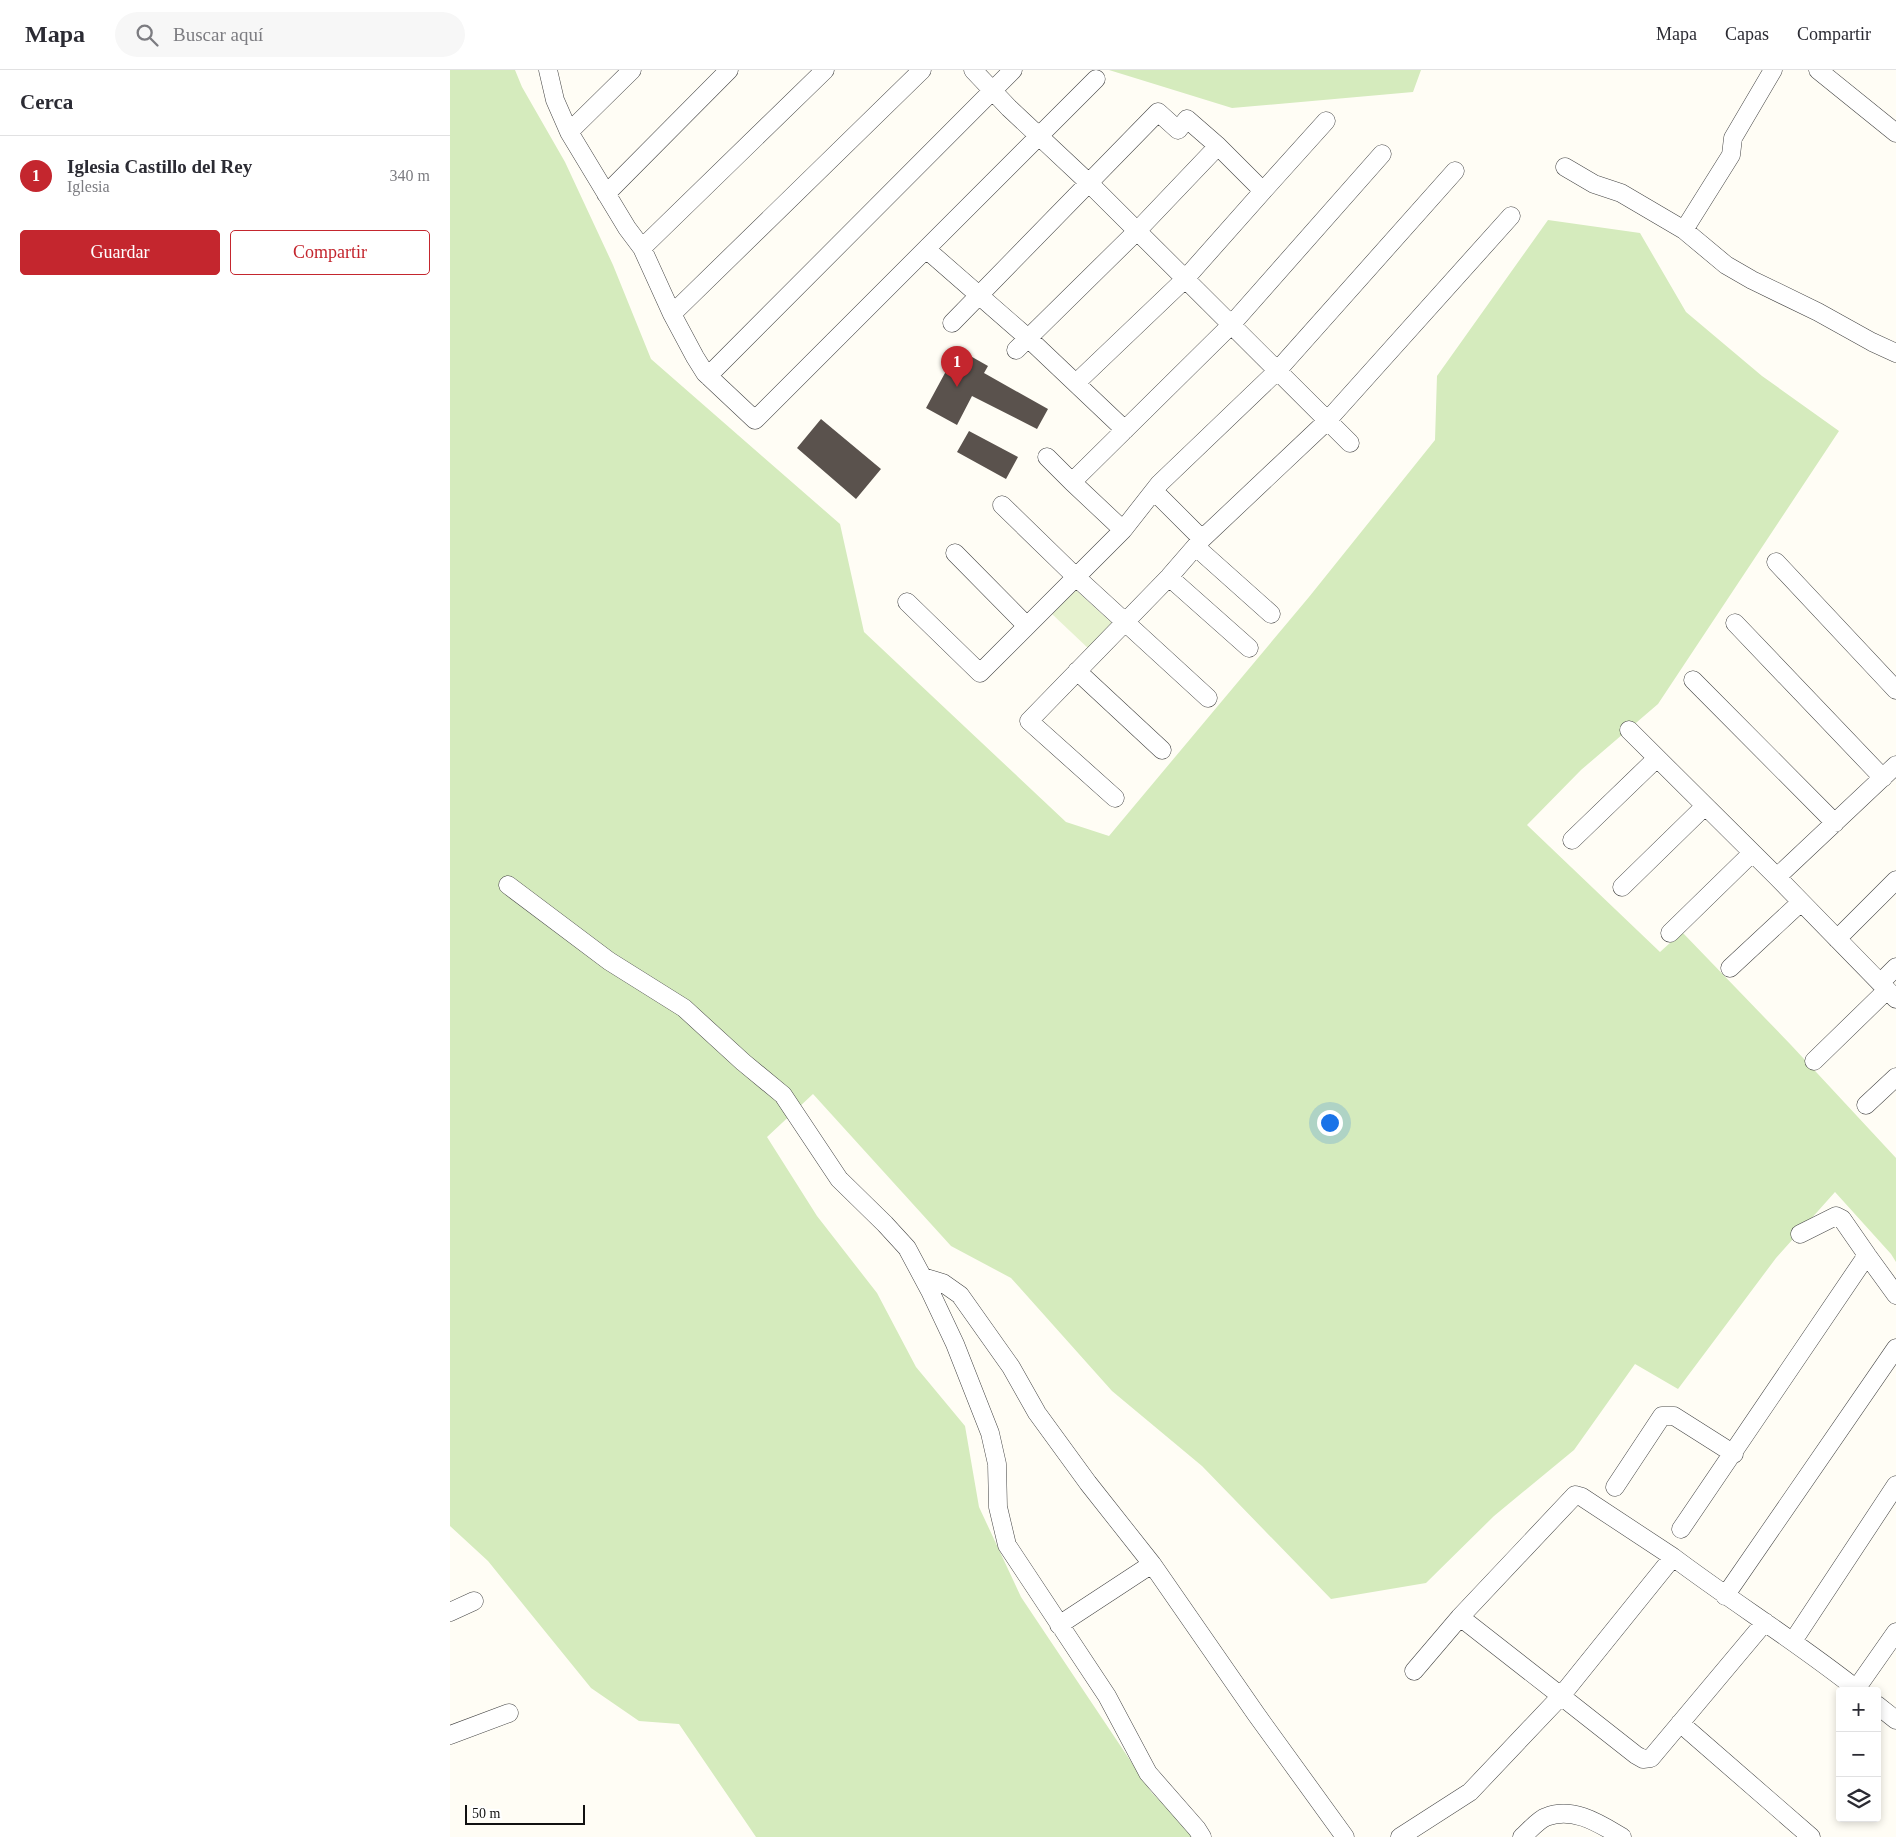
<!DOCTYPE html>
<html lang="es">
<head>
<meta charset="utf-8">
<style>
	:root { --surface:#fff; --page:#f7f7f7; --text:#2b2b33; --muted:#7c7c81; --line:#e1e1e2; --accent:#c4262e }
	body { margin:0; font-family:"Times New Roman",serif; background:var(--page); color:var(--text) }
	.controls { position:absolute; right:15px; bottom:15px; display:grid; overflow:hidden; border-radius:5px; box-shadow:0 2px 8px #0003 }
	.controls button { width:45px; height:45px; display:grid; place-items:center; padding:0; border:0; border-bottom:1px solid var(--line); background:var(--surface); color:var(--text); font:25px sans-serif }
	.scale { position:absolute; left:15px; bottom:12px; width:120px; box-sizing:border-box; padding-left:5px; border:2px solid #111; border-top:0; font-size:14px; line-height:18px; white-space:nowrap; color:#111; -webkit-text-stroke:4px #fff; paint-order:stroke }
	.you { position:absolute; left:879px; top:1052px; width:18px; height:18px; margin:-12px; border:4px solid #fff; border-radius:50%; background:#1a73e8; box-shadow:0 0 0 8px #1a73e833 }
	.badge { display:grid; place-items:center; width:32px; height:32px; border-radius:50%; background:var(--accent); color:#fff; font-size:16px; font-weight:700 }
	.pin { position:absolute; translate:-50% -41px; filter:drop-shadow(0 1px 2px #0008) }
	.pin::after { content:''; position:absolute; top:26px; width:18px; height:15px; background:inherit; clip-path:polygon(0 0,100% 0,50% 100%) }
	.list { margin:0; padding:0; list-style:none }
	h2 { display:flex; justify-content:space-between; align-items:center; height:65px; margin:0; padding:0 20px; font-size:21px }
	h2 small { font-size:16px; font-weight:400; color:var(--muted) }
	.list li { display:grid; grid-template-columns:32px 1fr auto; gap:15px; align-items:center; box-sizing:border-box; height:80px; padding:0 20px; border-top:1px solid var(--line) }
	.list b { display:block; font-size:19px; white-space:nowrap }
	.list p { margin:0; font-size:16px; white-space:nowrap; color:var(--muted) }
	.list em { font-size:16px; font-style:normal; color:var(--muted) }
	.actions { display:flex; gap:10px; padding:15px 20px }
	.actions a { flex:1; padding:11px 0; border:1px solid var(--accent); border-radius:5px; text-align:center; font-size:18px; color:var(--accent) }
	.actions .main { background:var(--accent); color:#fff }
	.icon { flex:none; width:28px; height:28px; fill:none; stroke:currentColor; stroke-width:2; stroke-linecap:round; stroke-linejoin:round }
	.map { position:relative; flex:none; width:1446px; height:1767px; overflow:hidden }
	header { display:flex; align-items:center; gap:30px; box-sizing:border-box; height:70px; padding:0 25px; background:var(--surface); border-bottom:1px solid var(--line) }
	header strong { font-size:24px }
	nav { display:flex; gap:28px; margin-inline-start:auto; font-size:18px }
	.search { width:350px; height:45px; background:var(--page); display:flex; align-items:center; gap:12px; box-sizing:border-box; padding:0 18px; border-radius:28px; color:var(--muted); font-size:19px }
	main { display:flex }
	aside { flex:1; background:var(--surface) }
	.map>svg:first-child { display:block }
</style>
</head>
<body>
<header>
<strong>Mapa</strong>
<div class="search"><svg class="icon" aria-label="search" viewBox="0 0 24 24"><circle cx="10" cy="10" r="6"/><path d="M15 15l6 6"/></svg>Buscar aquí</div>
<nav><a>Mapa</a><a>Capas</a><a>Compartir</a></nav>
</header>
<main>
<aside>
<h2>Cerca<small></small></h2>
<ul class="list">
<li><span class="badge">1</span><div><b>Iglesia Castillo del Rey</b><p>Iglesia</p></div><em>340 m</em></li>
</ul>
<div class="actions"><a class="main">Guardar</a><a>Compartir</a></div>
</aside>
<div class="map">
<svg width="1446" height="1767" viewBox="0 0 1446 1767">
	<rect width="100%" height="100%" fill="#fffdf5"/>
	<path fill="#d5ebbd" d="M0,0H65L72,17L115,92L163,195L201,289L390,454L414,562L616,752L659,766L859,527L985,370L987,306L1098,150L1190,163L1236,242L1312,306L1389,361L1208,634L1131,700L1077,755L1210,882L1232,862L1341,975L1446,1088V1192L1441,1184L1385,1122L1326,1188L1228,1319L1185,1294L1124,1380L1044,1446L976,1513L881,1529L752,1396L662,1321L561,1208L501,1176L363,1024L317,1067L367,1146L427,1223L466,1297L515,1356L529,1437L571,1527L702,1723L747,1767H306L229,1654L189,1651L141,1618L38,1491L0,1456Z
		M659,0H971L963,22L782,38Z"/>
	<path fill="#e6f2cf" d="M626,520L664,555L640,580L602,544Z"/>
	<path fill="#5a524d" d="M508,279L538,296L534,303L598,339L587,359L522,326L507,355L476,338Z
		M371,349L431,399L406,429L347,378Z
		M519,361L568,387L556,409L507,382Z"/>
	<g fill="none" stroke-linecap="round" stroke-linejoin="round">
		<g stroke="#444" stroke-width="19">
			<path id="minor" d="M98,0L105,30L119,62L177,158L192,178L222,244L245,287L255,303L305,350L646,9
				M523,0L559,38L639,113L900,373
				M1323,0L1283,68L1281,85L1234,160L1276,195L1302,210L1368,242L1422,272L1446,283
				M1368,0L1446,63
				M119,62L182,0
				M1115,97L1144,114L1171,123L1234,160
				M156,124L279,0
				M192,178L375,0
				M476,179L578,268L675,360
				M222,244L472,0
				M502,253L708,42L728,60L737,49L768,76
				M566,280L687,161L768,76L813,121L876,51
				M258,306L563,0
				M626,313L735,209L813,121
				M597,387L622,412
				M704,421L752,469
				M552,435L626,507L758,628
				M673,460L709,414L827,301L1005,101
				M746,477L821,544
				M505,483L577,556
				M1326,492L1446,620
				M719,507L799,578
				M457,532L530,603L673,460L622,412L781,255L932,84
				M1285,553L1433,708
				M627,601L712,680
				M1243,610L1385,753
				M1179,660L1327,807L1446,929
				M665,728L579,651L719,507L752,469L877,351L1061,146
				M1122,770L1207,688
				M1327,807L1446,695
				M58,815L159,891L234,938L293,992L333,1025L389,1109L435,1154L457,1178L480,1221L505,1274L540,1363L547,1394L548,1437L557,1475L657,1626L698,1703L747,1759L752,1767
				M1172,817L1255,736
				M1220,863L1302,783
				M1387,869L1446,810
				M1280,898L1351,832
				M1430,913L1446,897
				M1364,991L1437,920
				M1416,1035L1446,1007
				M1350,1164L1386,1146L1392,1149L1417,1185
				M473,1207L493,1213L510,1225L561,1297L587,1343L638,1413L702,1494L806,1644L895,1767
				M1165,1417L1212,1346H1224L1284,1384
				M1231,1459L1417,1185L1446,1225
				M1275,1526L1446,1278
				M0,1542L24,1531
				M1315,1552L1201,1688L1193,1689L1186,1685L1111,1626L1223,1487C1284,1533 1349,1573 1409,1621
				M609,1555L702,1494
				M1343,1571L1446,1415
				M964,1601L1010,1547
				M1406,1619L1446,1562
				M1427,1635L1446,1650
				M1230,1653L1361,1767
				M0,1665L59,1643
				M950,1767L1020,1722L1111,1626L1010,1547L1125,1425L1132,1427L1223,1487
				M1072,1767C1079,1761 1088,1750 1096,1747C1123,1736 1150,1754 1172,1767"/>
		</g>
		<use href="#minor" stroke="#fff" stroke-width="18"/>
	</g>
</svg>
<div class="controls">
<button>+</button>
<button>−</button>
<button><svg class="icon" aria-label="layers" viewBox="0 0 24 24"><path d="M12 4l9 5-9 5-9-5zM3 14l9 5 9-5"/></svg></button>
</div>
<div class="scale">50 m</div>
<div class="you"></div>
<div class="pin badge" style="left:507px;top:317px">1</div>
</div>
</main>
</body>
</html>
